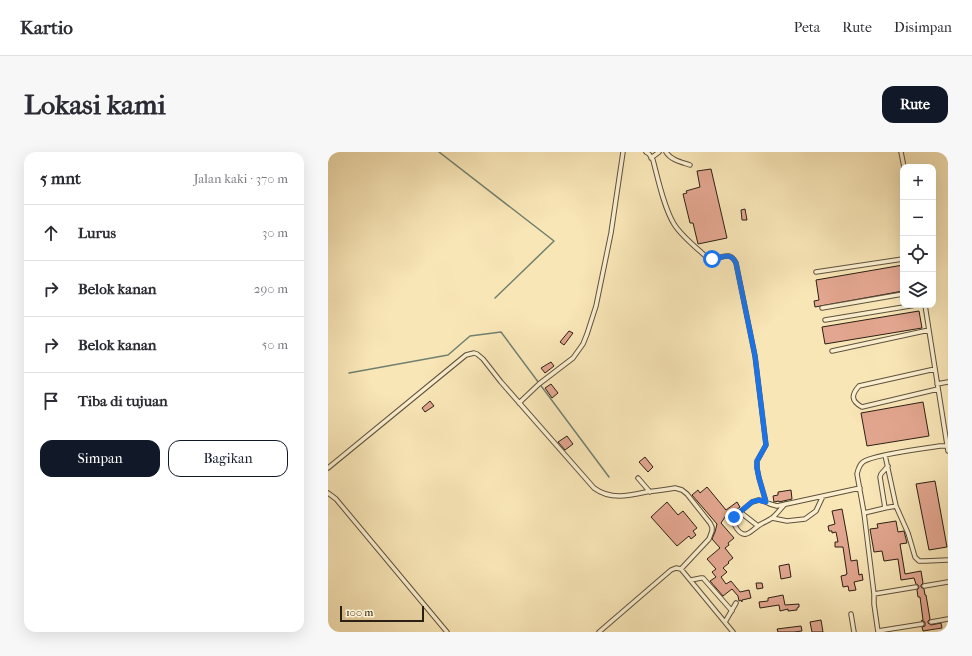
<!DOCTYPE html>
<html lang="id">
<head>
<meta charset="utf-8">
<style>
	:root { --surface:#fff; --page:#f7f7f7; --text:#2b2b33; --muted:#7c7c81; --line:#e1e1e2; --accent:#111827 }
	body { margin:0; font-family:"IM FELL French Canon",serif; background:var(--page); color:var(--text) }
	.controls { position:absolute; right:12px; top:12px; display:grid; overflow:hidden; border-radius:8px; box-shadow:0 4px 16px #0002 }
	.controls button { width:36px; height:36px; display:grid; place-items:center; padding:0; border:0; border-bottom:1px solid var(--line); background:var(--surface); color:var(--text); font:20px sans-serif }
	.scale { position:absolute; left:12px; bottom:10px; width:84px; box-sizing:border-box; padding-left:4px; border:2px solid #2b2014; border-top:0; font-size:11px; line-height:14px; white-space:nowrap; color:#2b2014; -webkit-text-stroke:3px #fbefd0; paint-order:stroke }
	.stop { position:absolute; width:12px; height:12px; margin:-9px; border:3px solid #1a73e8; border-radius:50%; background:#fff }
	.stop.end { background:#1a73e8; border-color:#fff; box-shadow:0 1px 4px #0008 }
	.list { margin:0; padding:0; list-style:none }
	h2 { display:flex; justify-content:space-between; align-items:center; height:52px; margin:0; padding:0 16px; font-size:17px }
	h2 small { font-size:13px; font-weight:400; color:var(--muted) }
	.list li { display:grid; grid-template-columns:26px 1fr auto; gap:12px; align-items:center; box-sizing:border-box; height:56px; padding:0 16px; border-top:1px solid var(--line) }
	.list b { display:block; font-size:15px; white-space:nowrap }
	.list em { font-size:13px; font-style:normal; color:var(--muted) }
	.actions { display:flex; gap:8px; padding:12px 16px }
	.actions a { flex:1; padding:9px 0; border:1px solid var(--accent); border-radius:12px; text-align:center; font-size:14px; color:var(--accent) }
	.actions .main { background:var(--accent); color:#fff }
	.icon { flex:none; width:22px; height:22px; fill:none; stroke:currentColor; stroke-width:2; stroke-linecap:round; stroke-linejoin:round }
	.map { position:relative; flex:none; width:620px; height:480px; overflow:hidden; border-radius:12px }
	header { display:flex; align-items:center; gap:24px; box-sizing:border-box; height:56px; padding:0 20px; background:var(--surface); border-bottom:1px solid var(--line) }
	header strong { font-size:19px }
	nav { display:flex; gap:22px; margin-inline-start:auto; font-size:14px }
	.intro { display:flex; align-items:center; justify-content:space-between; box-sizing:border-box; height:96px; padding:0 24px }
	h1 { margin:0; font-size:28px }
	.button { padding:10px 18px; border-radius:12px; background:var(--accent); color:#fff; font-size:14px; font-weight:700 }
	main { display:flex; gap:24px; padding:0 24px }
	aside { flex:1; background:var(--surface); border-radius:12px; box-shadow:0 4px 16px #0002 }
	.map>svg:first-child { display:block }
</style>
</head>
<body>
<header>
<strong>Kartio</strong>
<nav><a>Peta</a><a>Rute</a><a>Disimpan</a></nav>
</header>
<div class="intro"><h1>Lokasi kami</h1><a class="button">Rute</a></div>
<main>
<aside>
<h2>5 mnt<small>Jalan kaki · 370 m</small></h2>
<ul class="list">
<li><svg class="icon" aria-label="ahead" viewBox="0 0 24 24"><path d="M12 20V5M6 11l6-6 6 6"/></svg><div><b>Lurus</b></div><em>30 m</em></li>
<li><svg class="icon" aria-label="right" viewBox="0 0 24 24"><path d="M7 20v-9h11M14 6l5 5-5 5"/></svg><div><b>Belok kanan</b></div><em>290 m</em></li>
<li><svg class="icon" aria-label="right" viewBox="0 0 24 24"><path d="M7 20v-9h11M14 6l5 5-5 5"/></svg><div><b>Belok kanan</b></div><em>50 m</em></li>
<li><svg class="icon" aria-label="arrive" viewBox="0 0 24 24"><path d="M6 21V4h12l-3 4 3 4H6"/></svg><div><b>Tiba di tujuan</b></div></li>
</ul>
<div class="actions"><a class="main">Simpan</a><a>Bagikan</a></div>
</aside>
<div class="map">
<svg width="620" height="480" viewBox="0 0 620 480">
	<rect width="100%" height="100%" fill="#f9e6b7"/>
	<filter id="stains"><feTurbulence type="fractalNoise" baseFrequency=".005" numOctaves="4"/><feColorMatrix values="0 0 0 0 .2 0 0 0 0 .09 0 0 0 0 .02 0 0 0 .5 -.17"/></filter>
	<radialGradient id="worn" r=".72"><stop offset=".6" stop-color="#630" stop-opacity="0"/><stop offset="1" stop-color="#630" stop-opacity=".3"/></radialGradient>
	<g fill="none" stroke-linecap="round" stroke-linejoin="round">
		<path stroke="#708070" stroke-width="1.5" d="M111,0L226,89L167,146
			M21,221L120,203L142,184L173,180L281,325"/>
	</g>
	<path fill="#e3a690" stroke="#2b2014" d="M383,17L399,86L370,92L365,71H362L355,42L359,41L358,39L372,35L369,19Z
		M417,57L419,68H414L413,58Z
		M575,113V139L487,155L486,149L491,148L488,128Z
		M591,159L594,176L497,192L494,175Z
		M241,179L245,181L236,193L232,190Z
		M223,210L226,214L217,221L213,216Z
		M223,232L230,241L224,246L217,236Z
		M102,249L106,254L97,260L94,256Z
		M595,250L601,284L539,294L533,261Z
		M239,284L245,292L237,298L230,290Z
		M317,305L325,315L320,320L311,310Z
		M607,329L619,395L601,398L588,332Z
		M379,335L398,358L409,350L412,355L397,365L393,371L406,386L400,391L401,393L397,396L405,406L400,410L401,411L395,416L399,420L393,425L398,432L403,429L412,440L421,438L423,446L414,448V450L413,448L411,449L410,444L404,437L395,444L382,429L388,425L384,420L388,417L379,407L392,396L384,387L387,380L389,372L364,343L370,338L372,341Z
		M463,338L464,347L451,350V349L446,350L445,344L450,343V340Z
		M339,350L350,363L355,359L369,376L365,379L368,383L363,387L361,384L349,394L323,365Z
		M514,357L519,384L523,409L529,408L531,423L534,422L535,428L526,430L528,438L521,439L520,434L515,435L513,424L518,423V422H519L515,395H507V390H510L508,380L504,381V379H501L500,374L507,372L504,359Z
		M568,369L570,380L576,379L579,391L572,392L577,422L593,419L595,431L593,433V435L596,437L597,443H598L602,467L600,469V471L603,473L613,471L614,476L595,479L594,475L597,474V471L596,469H593L595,468L592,445H590L589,438L590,437L591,435L590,433L588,432L586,426L573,428L570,407L556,409L554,399L546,400L542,377L550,376L549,372Z
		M461,412L463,425L453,427L451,414Z
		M428,431H434L435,436L429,437Z
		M455,443L457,453L471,452V455L469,456V458L460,459V457L452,459L451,453L432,456L431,450L440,449V446Z
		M493,468L495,480H484L482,470Z
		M473,474L474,479L466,480H450L449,477Z"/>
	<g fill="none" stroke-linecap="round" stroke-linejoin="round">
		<g stroke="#5e523d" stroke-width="5.5">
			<path id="service" d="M318,0L321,2L325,8C330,27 336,56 346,72C352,82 365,93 374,101C376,103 378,105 381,106C391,110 401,96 408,111L427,204L438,293L429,309V316L431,326L438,350
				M338,0C343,8 353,10 362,13
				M573,0L576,15
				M323,6L331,0
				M488,120L575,107
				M597,153L620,299
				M494,156L575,142
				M497,168L588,153
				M504,199L601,178
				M607,217L531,234C523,243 523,249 534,255L610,237
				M609,232L620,230
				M191,251L211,232L245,206L255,192L259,182L268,154L283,81L295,0
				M557,303L568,354L580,381L587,405L591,409H597L620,408
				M0,316L138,203L146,201L149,202L155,207L173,230L266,336C282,348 300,344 318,340C328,339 337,338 347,336L354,338L359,342L382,371L384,375V379L381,387L353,417
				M310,326L322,340
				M0,341L8,347L119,480
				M457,352C453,356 449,362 444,366C440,369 434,371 430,374C423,379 417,388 409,377C406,373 406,370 406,365L424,350L431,348L438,350L442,352L449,354L532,336
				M557,356L568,354
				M412,360L430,374
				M536,361L557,356L552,325L553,322L560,314
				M444,366L459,369L477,367L488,359L495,344
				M363,428L373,426H375L404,459
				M596,434L620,430
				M546,442L588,435
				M523,462L526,480
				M397,470L408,451
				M603,470L620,467
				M550,479L594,472
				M271,480L343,418L348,416L353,417L405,480
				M550,480L546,452V442L536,361L529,322C530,318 531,313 535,310C543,303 598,296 612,294H619"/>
		</g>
		<use href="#service" stroke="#fbefd0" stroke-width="3.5"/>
	</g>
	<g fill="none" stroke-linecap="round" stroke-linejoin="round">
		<path stroke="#1a73e8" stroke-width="5" d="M384,107C394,105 403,100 408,111L427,204L438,293L429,309V316L431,326L438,350L430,348L424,350L406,365"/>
	</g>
	<rect width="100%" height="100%" filter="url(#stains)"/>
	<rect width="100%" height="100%" fill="url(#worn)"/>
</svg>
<div class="controls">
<button>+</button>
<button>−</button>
<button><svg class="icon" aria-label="locate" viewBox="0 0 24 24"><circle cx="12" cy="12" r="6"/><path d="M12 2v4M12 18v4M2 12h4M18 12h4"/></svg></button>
<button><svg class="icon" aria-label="layers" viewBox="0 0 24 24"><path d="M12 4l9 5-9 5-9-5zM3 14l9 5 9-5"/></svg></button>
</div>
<div class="scale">100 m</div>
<div class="stop" style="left:384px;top:107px"></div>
<div class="stop end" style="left:406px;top:365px"></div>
</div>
</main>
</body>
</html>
